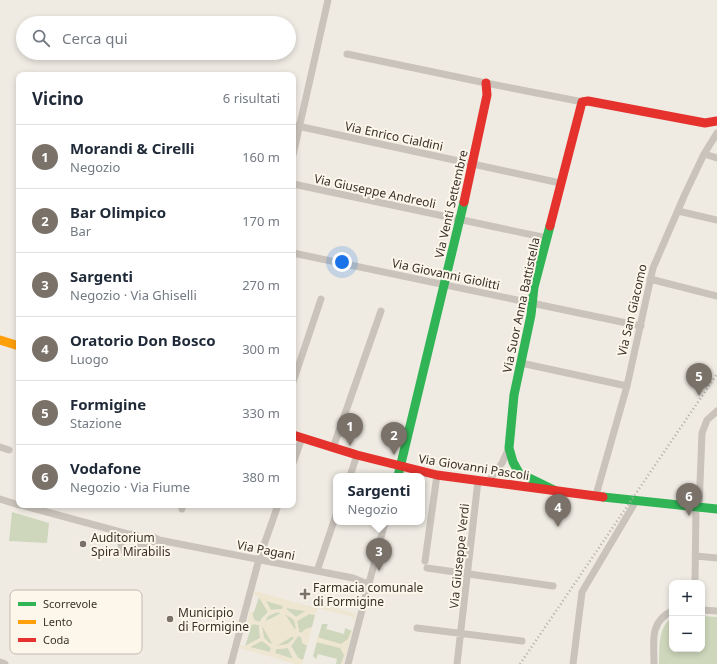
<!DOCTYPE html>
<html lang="it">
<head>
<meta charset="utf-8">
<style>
	:root { --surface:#fff; --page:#f2f2f3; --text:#1f2937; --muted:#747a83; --line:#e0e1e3; --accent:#7a7169 }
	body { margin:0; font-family:"Noto Sans",sans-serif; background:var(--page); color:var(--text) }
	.controls { position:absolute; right:12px; bottom:12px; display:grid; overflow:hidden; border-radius:8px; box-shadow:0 2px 6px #0003 }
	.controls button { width:36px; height:36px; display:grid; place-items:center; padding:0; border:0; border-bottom:1px solid var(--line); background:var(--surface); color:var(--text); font:20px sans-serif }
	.you { position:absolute; left:342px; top:262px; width:14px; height:14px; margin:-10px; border:3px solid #fff; border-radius:50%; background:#1a73e8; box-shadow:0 0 0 6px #1a73e833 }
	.badge { display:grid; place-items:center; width:26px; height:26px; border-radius:50%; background:var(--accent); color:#fff; font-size:13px; font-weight:700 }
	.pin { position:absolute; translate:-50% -33px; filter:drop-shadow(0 1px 2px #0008) }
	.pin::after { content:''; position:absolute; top:21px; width:14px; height:12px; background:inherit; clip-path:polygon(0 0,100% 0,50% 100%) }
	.popup { position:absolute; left:333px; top:473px; width:92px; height:52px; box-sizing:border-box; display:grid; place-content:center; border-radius:8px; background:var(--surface); filter:drop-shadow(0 1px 3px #0005); font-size:13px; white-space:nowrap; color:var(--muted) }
	.popup b { font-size:15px; color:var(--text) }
	.popup::after { content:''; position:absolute; left:50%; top:100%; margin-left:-8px; border:8px solid transparent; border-top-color:var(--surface) }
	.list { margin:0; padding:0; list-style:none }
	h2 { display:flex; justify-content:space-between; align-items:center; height:52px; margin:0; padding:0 16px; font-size:17px }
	h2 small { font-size:13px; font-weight:400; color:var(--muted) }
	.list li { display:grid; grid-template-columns:26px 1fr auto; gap:12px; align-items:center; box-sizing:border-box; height:64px; padding:0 16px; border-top:1px solid var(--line) }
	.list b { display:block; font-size:15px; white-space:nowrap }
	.list p { margin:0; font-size:13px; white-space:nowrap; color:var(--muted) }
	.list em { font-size:13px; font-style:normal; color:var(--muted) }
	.icon { flex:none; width:22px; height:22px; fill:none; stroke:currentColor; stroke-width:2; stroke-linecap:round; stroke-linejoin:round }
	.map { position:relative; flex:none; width:717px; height:664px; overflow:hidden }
	.search { position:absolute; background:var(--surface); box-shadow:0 2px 6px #0003; left:16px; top:16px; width:280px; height:44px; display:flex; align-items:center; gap:10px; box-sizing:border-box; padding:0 14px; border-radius:22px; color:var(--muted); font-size:15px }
	.panel { position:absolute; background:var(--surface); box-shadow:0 2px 6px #0003; left:16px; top:72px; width:280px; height:436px; border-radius:8px }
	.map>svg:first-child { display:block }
</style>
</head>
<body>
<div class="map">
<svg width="717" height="664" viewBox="0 0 717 664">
	<rect width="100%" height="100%" fill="#efebe3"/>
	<path fill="#ced7bb" d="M12,512L49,523L47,543L9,541Z
		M259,597L268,612L262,618L260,622L254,620L252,613L254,612Z
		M265,600L283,606L282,609L271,610Z
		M287,608L306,611L296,617L287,610Z
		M277,612L281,613L264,623L268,616Z
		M285,614C292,615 298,624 295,631Z
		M309,614L315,615L312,627L303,631L302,633L299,632L297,621Z
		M702,616L717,617V664H659C660,648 657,628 672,618V649H702Z
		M253,624L259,625L260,638L245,646L250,631L247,630Z
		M322,624H328L326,629L344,634L345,628L352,631L343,664H336L337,659L318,654L316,659L313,656Z
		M262,627H263L272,643L270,644L264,638Z
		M293,636L294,638L288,644L277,646L276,645Z
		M298,636L301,637L307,646L303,660L298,658L291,646Z
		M262,640L271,648L270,652L249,647Z
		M288,648L293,659L275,653L276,649Z"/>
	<path fill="#efe6d1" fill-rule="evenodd" d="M255,591L316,608L318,603L357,614L352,621L353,617L318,608L315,615L309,614L297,621L299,632L302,633L305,629L312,627L307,646L302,643L301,637L298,636L291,646L298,658L303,660L302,664H295L240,648L241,645L245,646L260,638L259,625L253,624L247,630L245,629L250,611L252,612L254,620L260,622L268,612L259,597L254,595ZM266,601L283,606L282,609L271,610ZM287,608L305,611H306L296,617L287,610ZM280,612L281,614L263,622L270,614ZM285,614L294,620L296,627L295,630ZM262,627H263L272,643L271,644L264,638ZM293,636L294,638L288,644L277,646ZM262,641L271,648L270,652L250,647ZM288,648L293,659L275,653L276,649Z
		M351,631L352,632L343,664H341L344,655L340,648L316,642L317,637L341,644L348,639Z"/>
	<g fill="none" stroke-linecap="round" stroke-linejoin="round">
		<path stroke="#c9c3bb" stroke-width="7" d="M347,54L486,83L583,102
			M293,125L560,183
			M704,154L717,158
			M293,155L328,0
			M293,184L547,238
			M678,211L717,220
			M293,253L641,326
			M650,279L717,296
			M521,363L627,386
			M293,382L321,299
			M0,447L9,450
			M333,448L381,311
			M293,463L302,438
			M350,476L357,455
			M488,482L502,463L509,448
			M596,495L627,386L653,268L685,194L704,154L717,133
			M0,499L19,505
			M21,505L128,534
			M699,508L702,433L707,420L717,411
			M182,509L183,505
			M121 544a10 10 0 1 1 20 0a10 10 0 1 1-20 0Z
			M138,537H153L159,540L353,578L368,584
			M141,545L159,540
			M696,556L717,558
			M425,561L437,475
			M427,568L553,586
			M317,571L336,515
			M695,583L696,507
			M702,610L717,611
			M417,628L522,641
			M0,662L5,664
			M231,664L259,559L278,505
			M348,664L385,522
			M457,664L478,481
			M573,664L582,592L636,501
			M654,664C654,642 649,622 672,611"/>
		<path stroke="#30b455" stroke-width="9" d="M550,226L534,287L531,315L514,395L509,448L513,462L519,473L556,491
			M398,476L464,202
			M603,497L717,509"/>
		<path stroke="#ff9f0a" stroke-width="9" d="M0,340L19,346"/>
		<path stroke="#e5322d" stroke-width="9" d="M464,202L487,95L486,83
			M550,226L582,102L588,101L705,123L717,121
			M293,435L357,455L437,475L603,497"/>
		<path stroke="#b1aba5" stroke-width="2.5" stroke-dasharray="1 3" stroke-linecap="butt" d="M520,664L717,374"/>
	</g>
	<g fill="#7a7169" stroke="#fcf6eb" stroke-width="1.5">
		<circle cx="83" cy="544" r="4"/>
		<path d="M303 588h4v4h4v4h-4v4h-4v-4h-4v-4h4z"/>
		<circle cx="170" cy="619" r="4"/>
	</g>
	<g text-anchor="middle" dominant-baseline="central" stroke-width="4" stroke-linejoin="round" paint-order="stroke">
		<g font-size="12" fill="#3b3028" stroke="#fcf6eb">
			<text transform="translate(394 136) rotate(12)">Via Enrico Cialdini</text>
			<text transform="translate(375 191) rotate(12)">Via Giuseppe Andreoli</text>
			<text transform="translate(451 204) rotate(-77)">Via Venti Settembre</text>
			<text transform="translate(446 274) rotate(12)">Via Giovanni Giolitti</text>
			<text transform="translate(521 305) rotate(-78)">Via Suor Anna Battistella</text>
			<text transform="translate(632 310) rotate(-77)">Via San Giacomo</text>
			<text transform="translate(474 467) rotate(9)">Via Giovanni Pascoli</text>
			<text transform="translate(266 550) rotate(11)">Via Pagani</text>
			<text transform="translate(459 556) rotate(-84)">Via Giuseppe Verdi</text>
		</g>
		<g font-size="12" fill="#3b3028" stroke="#fcf6eb" text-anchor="start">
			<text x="91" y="537">Auditorium<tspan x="91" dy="14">Spira Mirabilis</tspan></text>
			<text x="313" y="587">Farmacia comunale<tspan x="313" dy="14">di Formigine</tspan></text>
			<text x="178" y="612">Municipio<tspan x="178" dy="14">di Formigine</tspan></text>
		</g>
	</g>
	<rect x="10" y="590" width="132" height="64" rx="6" fill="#fcf6eb" stroke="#c2bbb0" stroke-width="1"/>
	<rect x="18" y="602" width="18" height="4" fill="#30b455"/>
	<rect x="18" y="620" width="18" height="4" fill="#ff9f0a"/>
	<rect x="18" y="638" width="18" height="4" fill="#e5322d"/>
	<g font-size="11" fill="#3b3028">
		<text x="43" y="608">Scorrevole</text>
		<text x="43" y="626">Lento</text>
		<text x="43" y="644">Coda</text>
	</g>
</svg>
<div class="controls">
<button>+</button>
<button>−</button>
</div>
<div class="you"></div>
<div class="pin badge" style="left:350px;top:446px">1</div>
<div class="pin badge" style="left:394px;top:455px">2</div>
<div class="pin badge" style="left:379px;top:571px">3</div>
<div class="popup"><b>Sargenti</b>Negozio</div>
<div class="pin badge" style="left:558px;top:527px">4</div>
<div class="pin badge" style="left:699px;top:396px">5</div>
<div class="pin badge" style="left:689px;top:516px">6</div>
<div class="search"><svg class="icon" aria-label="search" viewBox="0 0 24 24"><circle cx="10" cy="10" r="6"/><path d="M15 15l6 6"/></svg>Cerca qui</div>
<section class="panel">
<h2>Vicino<small>6 risultati</small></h2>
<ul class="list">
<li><span class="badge">1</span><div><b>Morandi &amp; Cirelli</b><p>Negozio</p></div><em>160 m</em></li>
<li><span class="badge">2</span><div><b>Bar Olimpico</b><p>Bar</p></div><em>170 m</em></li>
<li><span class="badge">3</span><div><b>Sargenti</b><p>Negozio · Via Ghiselli</p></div><em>270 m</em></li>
<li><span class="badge">4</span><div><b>Oratorio Don Bosco</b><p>Luogo</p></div><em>300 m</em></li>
<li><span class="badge">5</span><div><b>Formigine</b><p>Stazione</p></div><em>330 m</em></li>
<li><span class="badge">6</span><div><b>Vodafone</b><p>Negozio · Via Fiume</p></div><em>380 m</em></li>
</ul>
</section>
</div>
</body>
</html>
